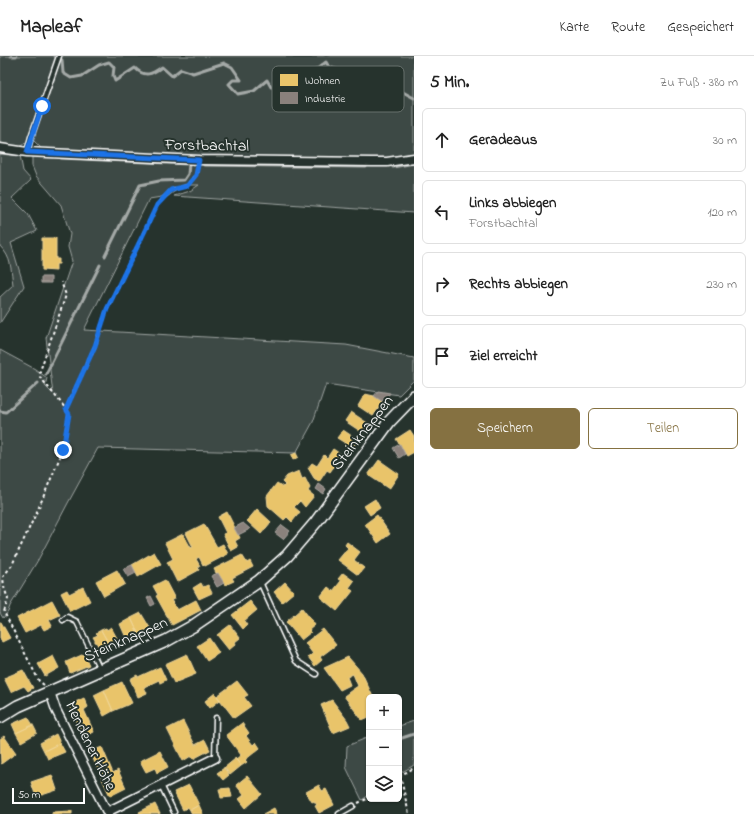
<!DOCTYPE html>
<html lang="de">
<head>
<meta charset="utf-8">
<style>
	:root { --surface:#fff; --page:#f2f2f2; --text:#222; --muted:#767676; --line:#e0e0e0; --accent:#857141 }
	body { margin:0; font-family:"Indie Flower",sans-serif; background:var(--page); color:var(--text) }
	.controls { position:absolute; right:12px; bottom:12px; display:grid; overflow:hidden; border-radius:6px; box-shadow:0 1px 3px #0004 }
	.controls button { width:36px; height:36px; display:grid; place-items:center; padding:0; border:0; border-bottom:1px solid var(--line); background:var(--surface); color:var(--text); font:20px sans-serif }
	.scale { position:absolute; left:12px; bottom:10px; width:73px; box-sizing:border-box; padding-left:4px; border:2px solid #fff; border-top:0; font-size:11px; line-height:14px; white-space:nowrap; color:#fff; -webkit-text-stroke:3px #26332d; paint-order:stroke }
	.stop { position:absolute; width:12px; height:12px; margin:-9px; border:3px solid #1a73e8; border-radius:50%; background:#fff }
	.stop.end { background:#1a73e8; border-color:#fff; box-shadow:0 1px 4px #0008 }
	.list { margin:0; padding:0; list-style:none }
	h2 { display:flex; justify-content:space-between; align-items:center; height:52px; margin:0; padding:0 16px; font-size:17px }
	h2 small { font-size:13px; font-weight:400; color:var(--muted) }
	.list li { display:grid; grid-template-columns:26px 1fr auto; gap:12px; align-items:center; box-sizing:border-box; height:64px; margin:0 8px 8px; padding:0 8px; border:1px solid var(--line); border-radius:6px }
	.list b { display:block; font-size:15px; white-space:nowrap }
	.list p { margin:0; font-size:13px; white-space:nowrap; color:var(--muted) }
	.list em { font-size:13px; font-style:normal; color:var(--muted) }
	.actions { display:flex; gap:8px; padding:12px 16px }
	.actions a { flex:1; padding:9px 0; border:1px solid var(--accent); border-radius:6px; text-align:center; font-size:14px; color:var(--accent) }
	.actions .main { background:var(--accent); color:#fff }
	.icon { flex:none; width:22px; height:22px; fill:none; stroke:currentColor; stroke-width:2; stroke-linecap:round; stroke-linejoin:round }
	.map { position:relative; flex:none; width:414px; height:758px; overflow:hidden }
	header { display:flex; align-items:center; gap:24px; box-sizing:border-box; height:56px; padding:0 20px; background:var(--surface); border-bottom:1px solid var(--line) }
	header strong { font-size:19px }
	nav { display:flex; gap:22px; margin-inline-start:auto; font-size:14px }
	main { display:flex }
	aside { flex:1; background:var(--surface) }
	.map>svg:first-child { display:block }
</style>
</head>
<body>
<header>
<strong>Mapleaf</strong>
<nav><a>Karte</a><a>Route</a><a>Gespeichert</a></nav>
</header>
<main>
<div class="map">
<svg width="414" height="758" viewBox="0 0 414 758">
	<rect width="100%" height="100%" fill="#26332d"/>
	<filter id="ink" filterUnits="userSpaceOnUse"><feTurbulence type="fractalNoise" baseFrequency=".025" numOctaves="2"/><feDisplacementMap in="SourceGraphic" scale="8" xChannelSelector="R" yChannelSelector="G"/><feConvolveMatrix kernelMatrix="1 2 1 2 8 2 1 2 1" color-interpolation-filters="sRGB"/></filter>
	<g filter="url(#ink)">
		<path fill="#3e4944" stroke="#9ea4a2" d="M0,0H414V157L174,140L190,135L199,129H184L168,140L149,143L84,274L346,289L414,302V324L399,339L326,328L313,366L296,397L98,392L68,447L38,504L10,550L8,556L3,562L0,557V294L35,313L47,322L45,330L53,338L46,282L72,205L68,191L70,178L61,149L36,120L32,110V101L41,92L31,82L20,91L0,88Z
			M0,97L20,99L23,115L31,124L12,142L28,158L37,175L11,187L24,230L0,267V241L13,229C11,214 12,202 0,190Z
			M414,665V709L399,718V670Z
			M369,681V739L362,744L346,711L347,690Z"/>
		<path fill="#e9c46a" stroke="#f0d697" d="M42,182H56V203H59V208H56V215L42,214Z
			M365,338L374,340L383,346L373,360L358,350Z
			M351,356L369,368L363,377L345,365Z
			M343,374L358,384L351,394L344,389L345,387L337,382Z
			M410,374L414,380V396L407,400L396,383Z
			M333,393L342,399L330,416L327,414L319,426L314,422L308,412L312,407L317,410L324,399L327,402Z
			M296,397L298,401L293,404L291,399Z
			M379,404L399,418L389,433L368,419Z
			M299,415L302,423L305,422L310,432L308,435L314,440L305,451L300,445L294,451L300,456L292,466L287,461L284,464L268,450L267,440L277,427L283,431L285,429L282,426L287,420Z
			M375,443L380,452L370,459L364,450Z
			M257,453L271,466L261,478L247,465Z
			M227,456L240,482L235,485L238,491L231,495L223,478L226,477L218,461Z
			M377,459L390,478L378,487L365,468Z
			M204,468L217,491L223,488L228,498L205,510L204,508L203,509L199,501L196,503L200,510L198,511L199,514L177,526L167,506L173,503L165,487L183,478L191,492L193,491L186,477Z
			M347,486L360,496L354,504L364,512L358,519L338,504L348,492L345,489Z
			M154,496L161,508L138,521L132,509Z
			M242,499L247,507L250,505L253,511L232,522L234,525L225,529L218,517H216L214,513Z
			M117,514L125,528L104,540L96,525Z
			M343,517L354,525L349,532L353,535L337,555L320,541L328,531L333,535L341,525L338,523Z
			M165,524L175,543L171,544L177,554L196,544L201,554L172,569L156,540L158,539L153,530Z
			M285,526L294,536L282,546L274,536Z
			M201,527L203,531L208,529L212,537L199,543L193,532Z
			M83,531L90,545L70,555L61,537L67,534L69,538Z
			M52,544L60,559L49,564L52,570L44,574L41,569L25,577L17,562Z
			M250,545L257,554L244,565L247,569L243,573L232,559Z
			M302,552L315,569L309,574L311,576L301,584L286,566Z
			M141,557L150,572L141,577L139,579L131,562Z
			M131,562L139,579H136L127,584L120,568Z
			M0,566H1L10,582L2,586L0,582Z
			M230,569L240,582L235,586L236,588L229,594L217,579Z
			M111,571L119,586L110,590L101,574L106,572L107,574Z
			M323,573L336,589L320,601L322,604L315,610L308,601L313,598L305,587Z
			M101,574L110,590L101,595L96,586H95V584L93,581L98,579L96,577Z
			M209,582L219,597L207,605L197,590Z
			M84,598L89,609L70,617L66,606Z
			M187,598L196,618L174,627L165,608Z
			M53,600L59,612L45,620L38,608Z
			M348,601L362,617L373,641H369V661L362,664L344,640L352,634L358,630L353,618L347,621L350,629L340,634L324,612Z
			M160,611L166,624L160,627L159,624L144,631L147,637L138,641L130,623L137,619L138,621Z
			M23,614L33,632L28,635L24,630L11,636L4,622Z
			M237,625L248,639L244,641L251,650L234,662L217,640Z
			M122,626L132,647L113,655L104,634Z
			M104,634L113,655L104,660L94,639Z
			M215,637L220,644L210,652L205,645Z
			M84,642L88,651L84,654L94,676L83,681L69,649Z
			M332,644L347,664L350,670L333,677L321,649Z
			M28,661L33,669L16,677L12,668Z
			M183,665L195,689L205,684L210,694L193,703L191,700L183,705L167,673Z
			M242,667L249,677L246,680L253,689L256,686L260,692L245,704L247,706L241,710L235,702L236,703L241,699L226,679Z
			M33,669L37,677L21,686L16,677Z
			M56,678L60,687L44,695L40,687Z
			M4,680L16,697L1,708L0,683Z
			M60,687L65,696L48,703L44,695Z
			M102,691L113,717L118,714L126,732L110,740L90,696Z
			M160,695L168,711L157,717L155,712L146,716L140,705Z
			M235,702L241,710L230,719L224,711V712L235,703Z
			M224,712L229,719L223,724L217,717Z
			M52,719L57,734L36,741L31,726Z
			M247,720L262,738L246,752L239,743L244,739L236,729Z
			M189,729L199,749L190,754L188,751L183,754L174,736Z
			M319,729L322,735L326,733L334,749L319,757L315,750L317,749L314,745L312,746L306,736Z
			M230,732L232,741L221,742L219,733Z
			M155,748L160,758H140L139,756Z
			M199,749L203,758H192L190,754Z
			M274,752L277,758H263Z
			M72,755V758H52V756Z"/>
		<path fill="#8a817c" stroke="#ada7a3" d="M41,221H51V227H41Z
			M378,335L390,337L384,346H383L374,340Z
			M400,388L405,398L399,402L393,392Z
			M319,428L326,433L323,438L316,433Z
			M243,467L250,473L238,479L234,472Z
			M282,469L290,475L283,483L275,477Z
			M132,509L136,517L128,521L123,513Z
			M218,517L224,527L217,531L211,520Z
			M151,540L155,548L151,550L147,542Z"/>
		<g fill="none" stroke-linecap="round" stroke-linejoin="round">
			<path stroke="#a4a9a7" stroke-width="3" d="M11,0H16
				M55,0L62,4L63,17L71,22L82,20L99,9L109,6L114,11L113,20L115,25L135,12C145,22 152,18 162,11L172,20L181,13L193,17L224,7L232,11L241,24H233L229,28L238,38L254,35L267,24L271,31L281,32V20L292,19L300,30L307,21L326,6L329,11L376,26L389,23L397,26L401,35L414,42
				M0,97L21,99
				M61,102L189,108
				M204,109L366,111
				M393,111L414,107
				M105,200L140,129L159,125L184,124L188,118L189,108H191
				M46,318L100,209
				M0,355L6,356L38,327
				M399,683L414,678
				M368,693L369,692"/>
			<g stroke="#fff" stroke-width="7">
				<path id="service" d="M27,96L31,81L59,0
					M260,526L296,605L316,618
					M63,564L67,561L77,566L100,613
					M215,702L216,662
					M161,729L174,756
					M339,758L353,750"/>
			</g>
			<g stroke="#fff" stroke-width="11">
				<path id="minor" d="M0,92L27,96L199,104L372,106H387L414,102
					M50,636L56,654L108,758
					M107,756L215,702"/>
			</g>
			<g stroke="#fff" stroke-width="14">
				<path id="tertiary" d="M0,661L18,650L50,636L166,585L193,570L259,525L287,500L316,466L389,366L414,340"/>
			</g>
			<path stroke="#fff" stroke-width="2" stroke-dasharray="3 3" stroke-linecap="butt" d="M66,353L95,290L107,253L141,183L157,149L171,134L187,130L196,119L198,111
				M44,629L39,625L4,556L8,543L4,531L3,521L12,509L39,451L63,394L69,358L66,353L40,321V315L66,239L61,226
				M400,719L409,758
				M399,720L414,712
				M358,747L369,742"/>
			<use href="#service" stroke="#26332d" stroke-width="4"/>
			<use href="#minor" stroke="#26332d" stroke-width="8"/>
			<use href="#tertiary" stroke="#26332d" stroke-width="11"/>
		</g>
	</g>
	<g fill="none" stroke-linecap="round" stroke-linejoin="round" filter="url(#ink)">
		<path stroke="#1a73e8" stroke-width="5" d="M42,50L27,96L199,104L196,119L187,130L171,134L157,149L141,183L107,253L95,290L66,353L69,358L63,394"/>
	</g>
	<g text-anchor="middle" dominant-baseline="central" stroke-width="4" stroke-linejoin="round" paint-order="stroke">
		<g font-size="16" fill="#fff" stroke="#26332d">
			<text transform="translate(207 90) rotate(1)">Forstbachtal</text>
			<text transform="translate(363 377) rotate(-52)">Steinknappen</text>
			<text transform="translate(126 584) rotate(-24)">Steinknappen</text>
			<text transform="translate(90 690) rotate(64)">Mendener Höhe</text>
		</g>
	</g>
	<rect x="272" y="10" width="132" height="46" rx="6" fill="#26332d" stroke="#67706c" stroke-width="1"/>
	<rect x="280" y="18" width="18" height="12" fill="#e9c46a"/>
	<rect x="280" y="36" width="18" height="12" fill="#8a817c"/>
	<g font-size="11" fill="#fff">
		<text x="305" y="28">Wohnen</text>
		<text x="305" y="46">Industrie</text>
	</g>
</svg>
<div class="controls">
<button>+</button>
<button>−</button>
<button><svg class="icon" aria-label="layers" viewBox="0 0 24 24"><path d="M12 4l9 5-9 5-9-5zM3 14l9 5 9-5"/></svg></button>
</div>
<div class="scale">50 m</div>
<div class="stop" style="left:42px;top:50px"></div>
<div class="stop end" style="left:63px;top:394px"></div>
</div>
<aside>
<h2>5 Min.<small>Zu Fuß · 380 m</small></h2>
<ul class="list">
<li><svg class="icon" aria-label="ahead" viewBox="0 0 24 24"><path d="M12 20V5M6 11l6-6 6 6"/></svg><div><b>Geradeaus</b></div><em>30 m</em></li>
<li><svg class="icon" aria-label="left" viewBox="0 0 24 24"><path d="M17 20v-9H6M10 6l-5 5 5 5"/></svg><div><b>Links abbiegen</b><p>Forstbachtal</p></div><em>120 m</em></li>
<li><svg class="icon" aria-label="right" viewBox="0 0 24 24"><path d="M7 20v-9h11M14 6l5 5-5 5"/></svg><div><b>Rechts abbiegen</b></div><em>230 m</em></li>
<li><svg class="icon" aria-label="arrive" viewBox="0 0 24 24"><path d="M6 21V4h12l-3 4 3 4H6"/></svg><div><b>Ziel erreicht</b></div></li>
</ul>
<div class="actions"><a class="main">Speichern</a><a>Teilen</a></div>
</aside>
</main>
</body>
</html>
